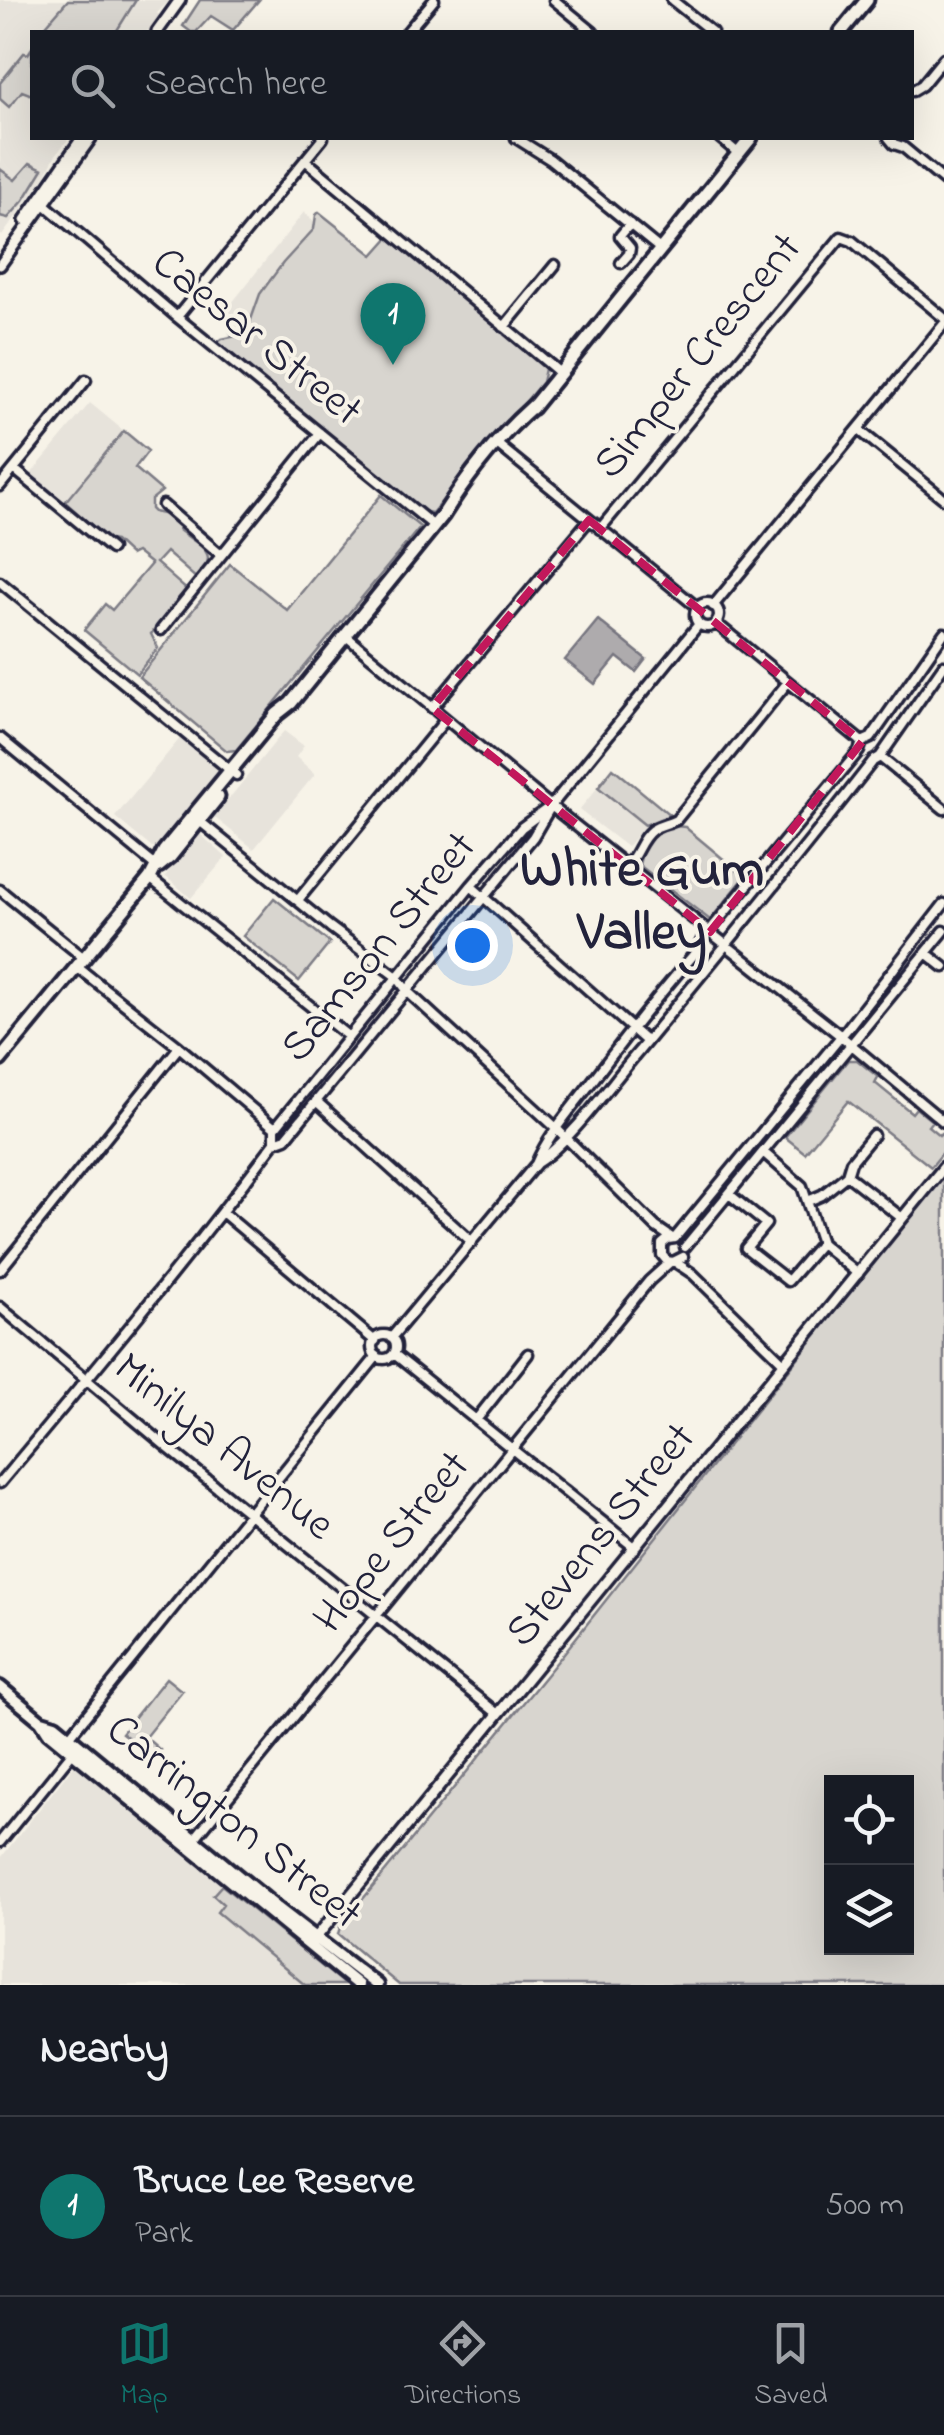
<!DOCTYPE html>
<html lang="en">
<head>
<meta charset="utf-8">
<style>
	:root { --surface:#171b24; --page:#20242c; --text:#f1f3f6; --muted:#9ea1a6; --line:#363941; --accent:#0f766e }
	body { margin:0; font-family:"Indie Flower",sans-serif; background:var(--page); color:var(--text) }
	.controls { position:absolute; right:30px; bottom:30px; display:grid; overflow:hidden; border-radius:0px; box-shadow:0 10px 40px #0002 }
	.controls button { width:90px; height:90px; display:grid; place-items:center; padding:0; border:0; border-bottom:2px solid var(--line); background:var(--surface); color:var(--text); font:50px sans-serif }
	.you { position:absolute; left:472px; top:945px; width:35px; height:35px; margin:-25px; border:8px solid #fff; border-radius:50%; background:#1a73e8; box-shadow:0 0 0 15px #1a73e833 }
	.badge { display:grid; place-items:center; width:65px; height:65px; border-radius:50%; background:var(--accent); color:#fff; font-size:32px; font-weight:700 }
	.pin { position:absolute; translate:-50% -82px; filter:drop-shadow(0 2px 5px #0008) }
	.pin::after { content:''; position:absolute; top:52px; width:35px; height:30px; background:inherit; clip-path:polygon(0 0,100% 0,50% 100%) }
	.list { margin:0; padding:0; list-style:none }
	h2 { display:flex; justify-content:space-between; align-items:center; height:130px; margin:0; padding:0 40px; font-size:42px }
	h2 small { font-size:32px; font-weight:400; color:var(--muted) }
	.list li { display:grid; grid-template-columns:65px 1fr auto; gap:30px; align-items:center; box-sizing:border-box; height:180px; padding:0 40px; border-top:2px solid var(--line) }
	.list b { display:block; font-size:38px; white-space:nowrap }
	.list p { margin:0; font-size:32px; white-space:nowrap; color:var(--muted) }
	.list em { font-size:32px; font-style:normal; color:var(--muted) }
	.icon { flex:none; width:55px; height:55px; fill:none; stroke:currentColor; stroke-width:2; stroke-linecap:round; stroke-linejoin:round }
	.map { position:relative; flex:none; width:944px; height:1985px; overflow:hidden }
	.search { position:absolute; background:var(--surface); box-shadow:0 10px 40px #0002; left:30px; right:30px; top:30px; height:110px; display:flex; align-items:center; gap:25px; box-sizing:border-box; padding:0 35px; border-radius:0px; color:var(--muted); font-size:38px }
	.sheet { height:310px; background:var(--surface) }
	nav { display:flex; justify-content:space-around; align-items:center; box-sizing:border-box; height:140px; border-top:2px solid var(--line); background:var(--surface); font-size:28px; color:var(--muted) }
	nav a { display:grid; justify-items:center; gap:5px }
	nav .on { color:var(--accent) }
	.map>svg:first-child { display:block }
</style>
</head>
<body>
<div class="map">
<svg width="944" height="1985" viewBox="0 0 944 1985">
	<rect width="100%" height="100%" fill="#f7f3e8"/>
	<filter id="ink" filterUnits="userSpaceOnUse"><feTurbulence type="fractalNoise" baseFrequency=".01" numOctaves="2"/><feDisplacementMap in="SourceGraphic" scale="20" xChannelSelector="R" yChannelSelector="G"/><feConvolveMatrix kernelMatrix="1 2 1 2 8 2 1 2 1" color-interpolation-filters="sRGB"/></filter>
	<g filter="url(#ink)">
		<path fill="#e7e3db" d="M0,0H170L157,13L159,15L147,32H32V138H69L55,156L45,176L2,236L0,234Z
			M304,212L329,235L284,306L229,349L228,308Z
			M90,403L124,431L65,502L31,474Z
			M284,731L304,746L296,757L315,774L254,849L214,817Z
			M182,736L220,769L157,848H152L115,817Z
			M598,787L645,825L627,847L579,810Z
			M200,834L226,857L191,898L165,876Z
			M75,1764L349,1985H0V1859Z"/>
		<path fill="#d8d5cf" stroke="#7d7c85" stroke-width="2.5" fill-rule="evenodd" d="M68,0H136L116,32H43L42,30Z
			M200,0H259L233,30L211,16L196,32H191L183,26Z
			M32,48V95L22,91L9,107L0,99V83L24,53L28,54Z
			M30,163L43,169L24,200L8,218L0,216V169L15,180Z
			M319,212L373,255L390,236L540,361L545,369L542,382L432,513L421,511L217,343L222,339L241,335L248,328L260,294L283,263L314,229L316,215Z
			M124,431L148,451L135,468L162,491L151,500V509L154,512L168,515L182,525L179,530C202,548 220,551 198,580L166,552L156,563L188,591L151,634L158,648L137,674L84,630L105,604L112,610L151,564L136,552L130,555L115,541L108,540L65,502Z
			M381,495L420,527L236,750L227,751L139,677L230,564L287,610Z
			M613,768L670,815L645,825L598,787Z
			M675,826L685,827L745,877L710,920L639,865C644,840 651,834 675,826Z
			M274,898L330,943L299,981L243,936Z
			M831,1051L836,1057L687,1237L684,1235L701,1207Z
			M848,1060H857L878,1077L875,1083L912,1113L916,1108L932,1121L928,1126L939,1135L941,1133L944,1136V1151L931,1167L848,1101L805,1153L785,1137Z
			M944,1174V1985H399L338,1934L340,1927L560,1658ZM832,1782H906V1948H832Z
			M166,1678L182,1691L145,1737L160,1750L151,1761L145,1755L147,1752L122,1733Z
			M221,1886H223L345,1985H305L217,1912L223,1904L213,1895Z"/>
		<path fill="#aeabad" stroke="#76747f" stroke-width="2.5" d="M598,620L646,659L636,672L617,657L595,684L565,660Z"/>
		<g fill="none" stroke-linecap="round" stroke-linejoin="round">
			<g stroke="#22223b" stroke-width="15">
				<path id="minor" d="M554,0L593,32
					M672,0L712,32
					M407,32L434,0
					M912,91L922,85L944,58
					M516,138L551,160L660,249
					M720,138L738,153
					M889,138L894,144L903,147L944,181
					M305,160L560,373
					M42,202L177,317L434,526
					M621,263L629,254L630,248L620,236L630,224
					M177,317L323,138
					M504,327L555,265
					M859,430L944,499
					M497,444L698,608
					M14,469L111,549
					M0,486L86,380
					M163,505L221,555
					M600,529L841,237L852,241L944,318
					M0,582L236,775
					M695 615a12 12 0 1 1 24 0a12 12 0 1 1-24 0Z
					M713,606L944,324
					M716,623L862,742
					M161,630L320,433
					M346,636L551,806L841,1036L944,1122
					M432,708L589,520
					M0,738L157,867
					M880,757L944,809
					M197,819L330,927L397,977L408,992L554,1126L656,1227L672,1238
					M627,865C638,855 639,840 652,830C659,825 668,824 676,820L788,682
					M150,878L349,1037
					M471,886L646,1041
					M0,890L84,958
					M298,900L446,719
					M926,953L944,967
					M77,967L179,1047L275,1128
					M316,1101L472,1242
					M275,1142V1128L471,886L522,827L548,808
					M763,1152L802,1186L821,1243L858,1274
					M537,1163C571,1141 611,1083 639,1051C718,955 797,859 873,761L880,757L944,665
					M847,1175L851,1162L873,1135
					M729,1194L766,1224L746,1248L788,1281L821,1243
					M808,1201L822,1195L847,1175L902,1218
					M222,1212L375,1341
					M675,1238L847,1029L944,904
					M675,1238L668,1239L662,1244V1255L667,1261L673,1262L683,1257
					M685,1247L944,931
					M675,1262L693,1274L784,1363
					M0,1270L179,1047
					M0,1307L167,1447L498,1714
					M372 1347a12 12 0 1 1 24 0a12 12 0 1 1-24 0Z
					M391,1338L536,1164C549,1133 573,1107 593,1080C626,1036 660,993 696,952L702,940L859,751L862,742L871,738L944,633
					M394,1354L635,1548
					M476,1420L528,1354
					M0,1483C94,1371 187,1259 275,1142L286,1138L533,837L551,806L699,624
					M68,1738L377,1356
					M0,1842L76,1748
					M191,1843L649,1281L670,1262"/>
			</g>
			<g stroke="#22223b" stroke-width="16">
				<path id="tertiary" d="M157,32L180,0
					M25,220L82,138
					M0,265L91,138
					M314,1940L944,1167"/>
			</g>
			<g stroke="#22223b" stroke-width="18">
				<path id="secondary" d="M0,1687L41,1721L48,1732L358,1985
					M42,1721L55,1725L277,1908L377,1985"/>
			</g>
			<g stroke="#22223b" stroke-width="19">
				<path id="primary" d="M841,32L867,0
					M532,408L751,138
					M159,866L170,857L218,797
					M0,1060L150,878L164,851L277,714L291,703L312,677L443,515C468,475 499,436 534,405"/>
			</g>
			<use href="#minor" stroke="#f7f3e8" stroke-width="8"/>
			<use href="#tertiary" stroke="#f7f3e8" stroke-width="9"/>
			<use href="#secondary" stroke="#f7f3e8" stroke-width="10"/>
			<use href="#primary" stroke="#f7f3e8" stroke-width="11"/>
		</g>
	</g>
	<path fill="none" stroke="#c2185b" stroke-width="8" stroke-dasharray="20 12" stroke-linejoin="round" d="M589,520L862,742L710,932L432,708Z"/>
	<g text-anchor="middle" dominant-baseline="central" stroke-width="8" stroke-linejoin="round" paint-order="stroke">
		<g font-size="45" fill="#22223b" stroke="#f7f3e8">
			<text transform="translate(256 338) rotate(39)">Caesar Street</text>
			<text transform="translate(699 357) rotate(-51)">Simper Crescent</text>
			<text transform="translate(380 948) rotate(-51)">Samson Street</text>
			<text transform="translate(223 1448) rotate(39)">Minilya Avenue</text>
			<text transform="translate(602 1536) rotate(-51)">Stevens Street</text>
			<text transform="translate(393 1543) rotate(-51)">Hope Street</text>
			<text transform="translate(233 1823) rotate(39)">Carrington Street</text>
		</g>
		<g font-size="55" font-weight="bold" fill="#22223b" stroke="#f7f3e8">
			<text x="642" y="872">White Gum<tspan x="642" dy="63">Valley</tspan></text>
		</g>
	</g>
</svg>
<div class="controls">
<button><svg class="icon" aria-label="locate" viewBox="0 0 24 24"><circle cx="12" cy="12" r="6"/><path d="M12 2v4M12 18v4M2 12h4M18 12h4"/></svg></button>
<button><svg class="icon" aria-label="layers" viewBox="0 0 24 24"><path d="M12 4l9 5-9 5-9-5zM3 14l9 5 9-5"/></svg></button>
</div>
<div class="you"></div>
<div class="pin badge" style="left:393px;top:365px">1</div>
<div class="search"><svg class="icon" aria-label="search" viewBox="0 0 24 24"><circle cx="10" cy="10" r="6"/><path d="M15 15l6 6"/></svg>Search here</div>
</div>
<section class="sheet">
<h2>Nearby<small></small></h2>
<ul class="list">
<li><span class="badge">1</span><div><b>Bruce Lee Reserve</b><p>Park</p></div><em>500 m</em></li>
</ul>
</section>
<nav>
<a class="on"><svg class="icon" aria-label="map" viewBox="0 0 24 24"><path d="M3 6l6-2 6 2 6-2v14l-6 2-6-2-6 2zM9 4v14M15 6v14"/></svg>Map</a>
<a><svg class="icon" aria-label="directions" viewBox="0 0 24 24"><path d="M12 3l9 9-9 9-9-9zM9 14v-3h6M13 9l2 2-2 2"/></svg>Directions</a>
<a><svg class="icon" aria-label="saved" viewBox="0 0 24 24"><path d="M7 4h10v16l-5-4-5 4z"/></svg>Saved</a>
</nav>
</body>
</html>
